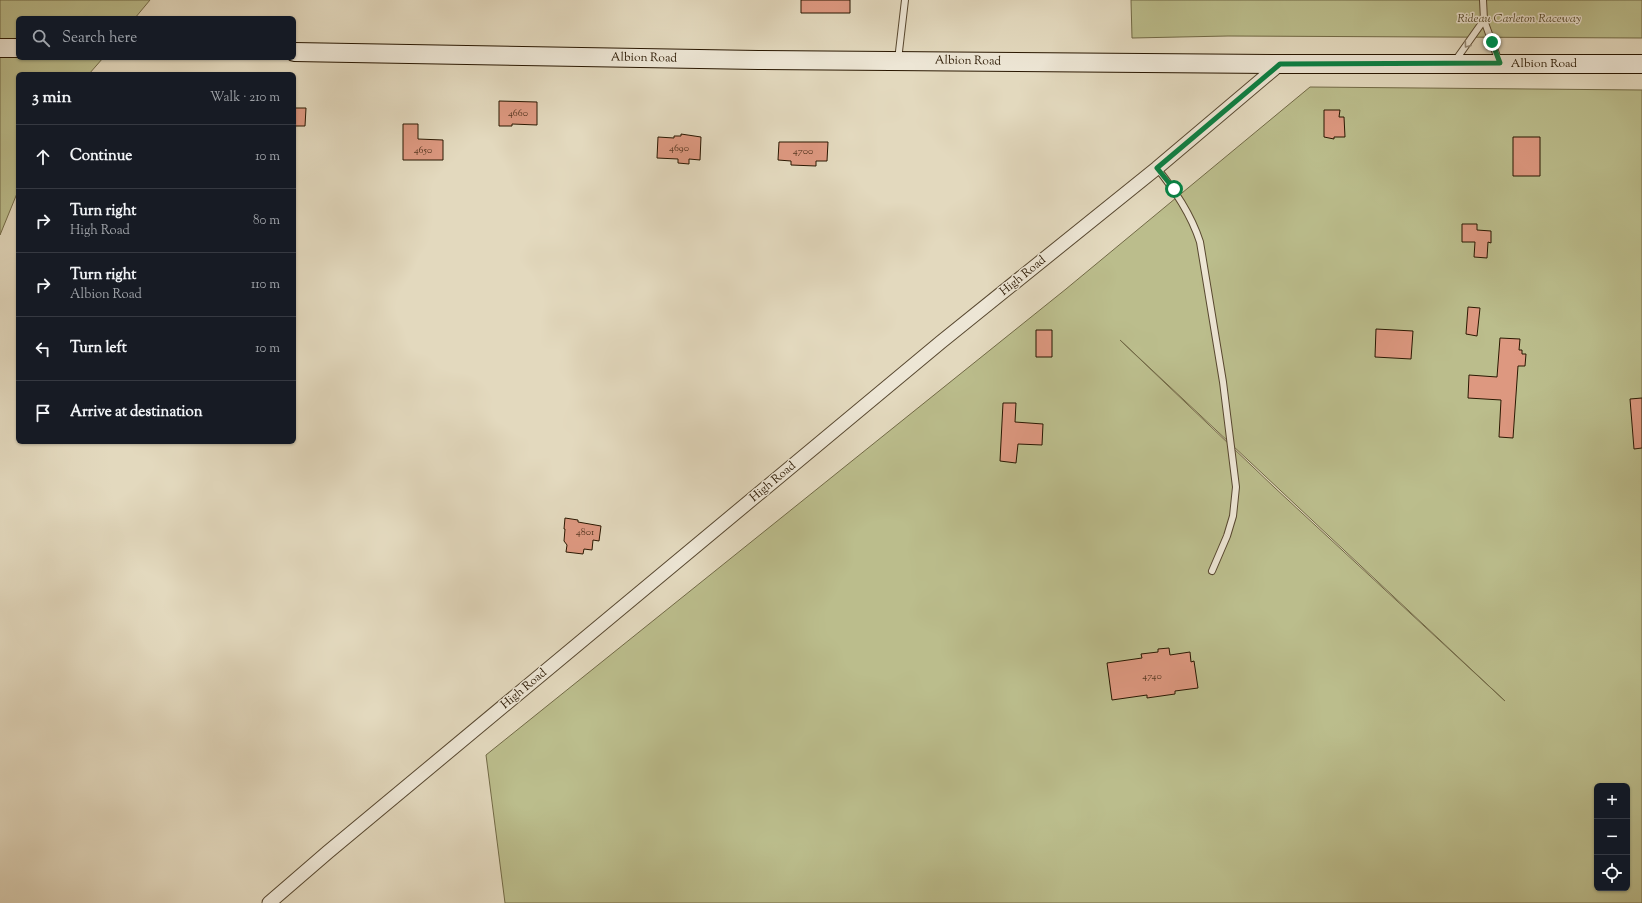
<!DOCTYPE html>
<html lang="en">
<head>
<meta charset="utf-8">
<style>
	:root { --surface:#171b24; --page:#20242c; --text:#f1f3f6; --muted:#9ea1a6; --line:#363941 }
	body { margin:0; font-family:"Sorts Mill Goudy",serif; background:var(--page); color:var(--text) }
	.controls { position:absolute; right:12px; bottom:12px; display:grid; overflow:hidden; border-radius:6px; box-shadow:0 1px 3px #0004 }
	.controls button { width:36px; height:36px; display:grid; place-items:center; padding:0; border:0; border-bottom:1px solid var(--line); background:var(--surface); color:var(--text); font:20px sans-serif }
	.stop { position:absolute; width:12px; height:12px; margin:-9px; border:3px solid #0b8043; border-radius:50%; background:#fff }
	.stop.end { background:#0b8043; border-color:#fff; box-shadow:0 1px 4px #0008 }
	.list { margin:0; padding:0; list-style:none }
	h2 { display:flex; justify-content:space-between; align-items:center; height:52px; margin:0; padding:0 16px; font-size:17px }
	h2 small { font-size:13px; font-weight:400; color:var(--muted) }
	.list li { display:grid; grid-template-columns:26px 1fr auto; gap:12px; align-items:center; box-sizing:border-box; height:64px; padding:0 16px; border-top:1px solid var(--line) }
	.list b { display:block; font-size:15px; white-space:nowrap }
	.list p { margin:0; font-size:13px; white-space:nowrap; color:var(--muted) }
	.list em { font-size:13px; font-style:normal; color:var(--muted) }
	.icon { flex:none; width:22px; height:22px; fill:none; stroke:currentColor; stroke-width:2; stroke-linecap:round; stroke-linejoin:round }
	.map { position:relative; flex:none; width:1642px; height:903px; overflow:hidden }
	.search { position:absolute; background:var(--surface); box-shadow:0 1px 3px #0004; left:16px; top:16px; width:280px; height:44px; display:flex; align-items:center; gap:10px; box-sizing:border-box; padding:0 14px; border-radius:6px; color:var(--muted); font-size:15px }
	.panel { position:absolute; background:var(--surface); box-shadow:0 1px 3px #0004; left:16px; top:72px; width:280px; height:372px; border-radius:6px }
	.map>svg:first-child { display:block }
</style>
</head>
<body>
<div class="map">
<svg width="1642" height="903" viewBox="0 0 1642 903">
	<rect width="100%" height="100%" fill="#e3d9be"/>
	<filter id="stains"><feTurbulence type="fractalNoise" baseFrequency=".005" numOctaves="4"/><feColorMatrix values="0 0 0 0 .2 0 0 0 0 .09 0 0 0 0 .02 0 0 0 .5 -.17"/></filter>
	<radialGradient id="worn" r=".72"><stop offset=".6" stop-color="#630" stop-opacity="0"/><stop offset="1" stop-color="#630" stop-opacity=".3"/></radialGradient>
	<path fill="#bbbd8c" stroke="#726a46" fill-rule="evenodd" d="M0,0H150L135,18H18V58H103L89,74H18V191L0,235Z
		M1131,0H1642V38L1228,36L1132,38Z
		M1310,87L1642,90V903H505L486,755L1066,289ZM1120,340L1505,701L1275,488ZM1597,786H1627V888H1597Z"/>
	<path fill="#dd9880" stroke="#291701" d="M801,0H850V13H801Z
		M499,101L537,102V125L512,124V126H499Z
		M294,108H306L305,126H294Z
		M1324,110H1340L1339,117H1344L1345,137H1334V139L1324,137Z
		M403,124H418V139L443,140V160H403Z
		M681,134L701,137L700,160L689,159V164L678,163V159L657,158L658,137L674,138V136H681Z
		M1513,137H1540V176H1513Z
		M779,142H828L827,161H816V166L791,165V161L778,160Z
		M1462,224H1477V230L1491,231V243L1488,242L1487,258L1474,257L1475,242H1462Z
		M1468,307L1480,308L1477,336L1466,334Z
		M1376,329L1413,331L1411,359L1375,357Z
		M1036,330H1052V357H1036Z
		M1500,338L1520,339L1519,350H1522V354H1526L1525,366H1518L1513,438L1499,437L1501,400L1468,398L1469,375L1497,377Z
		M1642,398V448L1634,449L1630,399Z
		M1003,403H1016L1015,422L1043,424L1042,445L1018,444L1016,463L1000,461Z
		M565,518L578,520V522L601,526L599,541L593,540L592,550L584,549L583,554L566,552L567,545L564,541L565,529H564Z
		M1169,648L1170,655L1190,652L1191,662L1194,661L1198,688L1175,691V694L1147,698V695L1112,700L1107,663L1142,658L1141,654L1158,652V649Z"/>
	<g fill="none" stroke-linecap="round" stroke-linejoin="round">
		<g stroke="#584830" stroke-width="8">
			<path id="lane" d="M1484,20L1499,62
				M898,60L905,0
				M1455,61L1484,20L1483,0
				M1157,168C1175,191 1191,214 1200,242L1223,382L1236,487L1233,516L1227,536L1212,571"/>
		</g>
		<g stroke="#584830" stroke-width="15">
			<path id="street" d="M269,903L328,852L941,342L1157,168L1280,64"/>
		</g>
		<g stroke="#291701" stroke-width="20">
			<path id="secondary" d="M0,48H18
				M294,52L758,60L1280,64H1642"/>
		</g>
		<use href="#lane" stroke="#ede6d5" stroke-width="6"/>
		<use href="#street" stroke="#ede6d5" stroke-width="13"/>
		<use href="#secondary" stroke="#ede6d5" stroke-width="18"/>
	</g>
	<defs><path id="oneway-chevron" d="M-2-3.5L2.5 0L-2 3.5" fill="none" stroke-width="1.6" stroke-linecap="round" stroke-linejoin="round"/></defs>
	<use stroke="#958976" href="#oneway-chevron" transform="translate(1467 45) rotate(126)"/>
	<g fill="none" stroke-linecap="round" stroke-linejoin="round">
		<path stroke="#0b8043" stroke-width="5" d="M1174,189L1157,168L1280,64L1500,63L1492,42"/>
	</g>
	<g text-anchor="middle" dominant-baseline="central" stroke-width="3" stroke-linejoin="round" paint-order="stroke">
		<g font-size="10" fill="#563721">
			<text x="518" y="113">4660</text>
			<text x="679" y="148">4690</text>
			<text x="423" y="150">4650</text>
			<text x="803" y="151">4700</text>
			<text x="585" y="532">4801</text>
			<text x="1152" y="676">4740</text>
		</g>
		<g font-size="12" font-style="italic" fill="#55492b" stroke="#ede6d5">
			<text x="1519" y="19">Rideau Carleton Raceway</text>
		</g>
		<g font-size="12" fill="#291701" stroke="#ede6d5">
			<text transform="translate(644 58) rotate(1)">Albion Road</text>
			<text transform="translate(968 61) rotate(1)">Albion Road</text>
			<text x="1544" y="64">Albion Road</text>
			<text transform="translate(1023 276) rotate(-39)">High Road</text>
			<text transform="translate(773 482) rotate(-40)">High Road</text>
			<text transform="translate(524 689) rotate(-40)">High Road</text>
		</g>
	</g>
	<rect width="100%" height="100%" filter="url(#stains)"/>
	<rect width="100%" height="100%" fill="url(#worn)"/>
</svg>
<div class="controls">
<button>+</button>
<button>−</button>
<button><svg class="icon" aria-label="locate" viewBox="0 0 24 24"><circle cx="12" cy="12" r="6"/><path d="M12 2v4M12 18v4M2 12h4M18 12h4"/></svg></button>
</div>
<div class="stop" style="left:1174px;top:189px"></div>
<div class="stop end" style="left:1492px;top:42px"></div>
<div class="search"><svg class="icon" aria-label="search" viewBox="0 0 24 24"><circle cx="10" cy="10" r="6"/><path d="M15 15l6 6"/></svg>Search here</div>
<section class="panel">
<h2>3 min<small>Walk · 210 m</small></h2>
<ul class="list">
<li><svg class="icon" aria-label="ahead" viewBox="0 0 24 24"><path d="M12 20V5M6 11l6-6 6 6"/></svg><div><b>Continue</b></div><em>10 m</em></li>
<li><svg class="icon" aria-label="right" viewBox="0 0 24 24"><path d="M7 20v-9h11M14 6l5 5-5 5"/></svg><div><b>Turn right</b><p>High Road</p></div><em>80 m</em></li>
<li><svg class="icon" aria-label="right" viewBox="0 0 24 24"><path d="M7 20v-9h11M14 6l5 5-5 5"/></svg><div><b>Turn right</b><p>Albion Road</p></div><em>110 m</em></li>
<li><svg class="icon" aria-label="left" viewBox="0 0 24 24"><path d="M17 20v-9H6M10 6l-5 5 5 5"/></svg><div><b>Turn left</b></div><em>10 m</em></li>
<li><svg class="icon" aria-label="arrive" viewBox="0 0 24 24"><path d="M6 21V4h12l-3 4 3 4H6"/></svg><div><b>Arrive at destination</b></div></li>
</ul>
</section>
</div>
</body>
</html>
